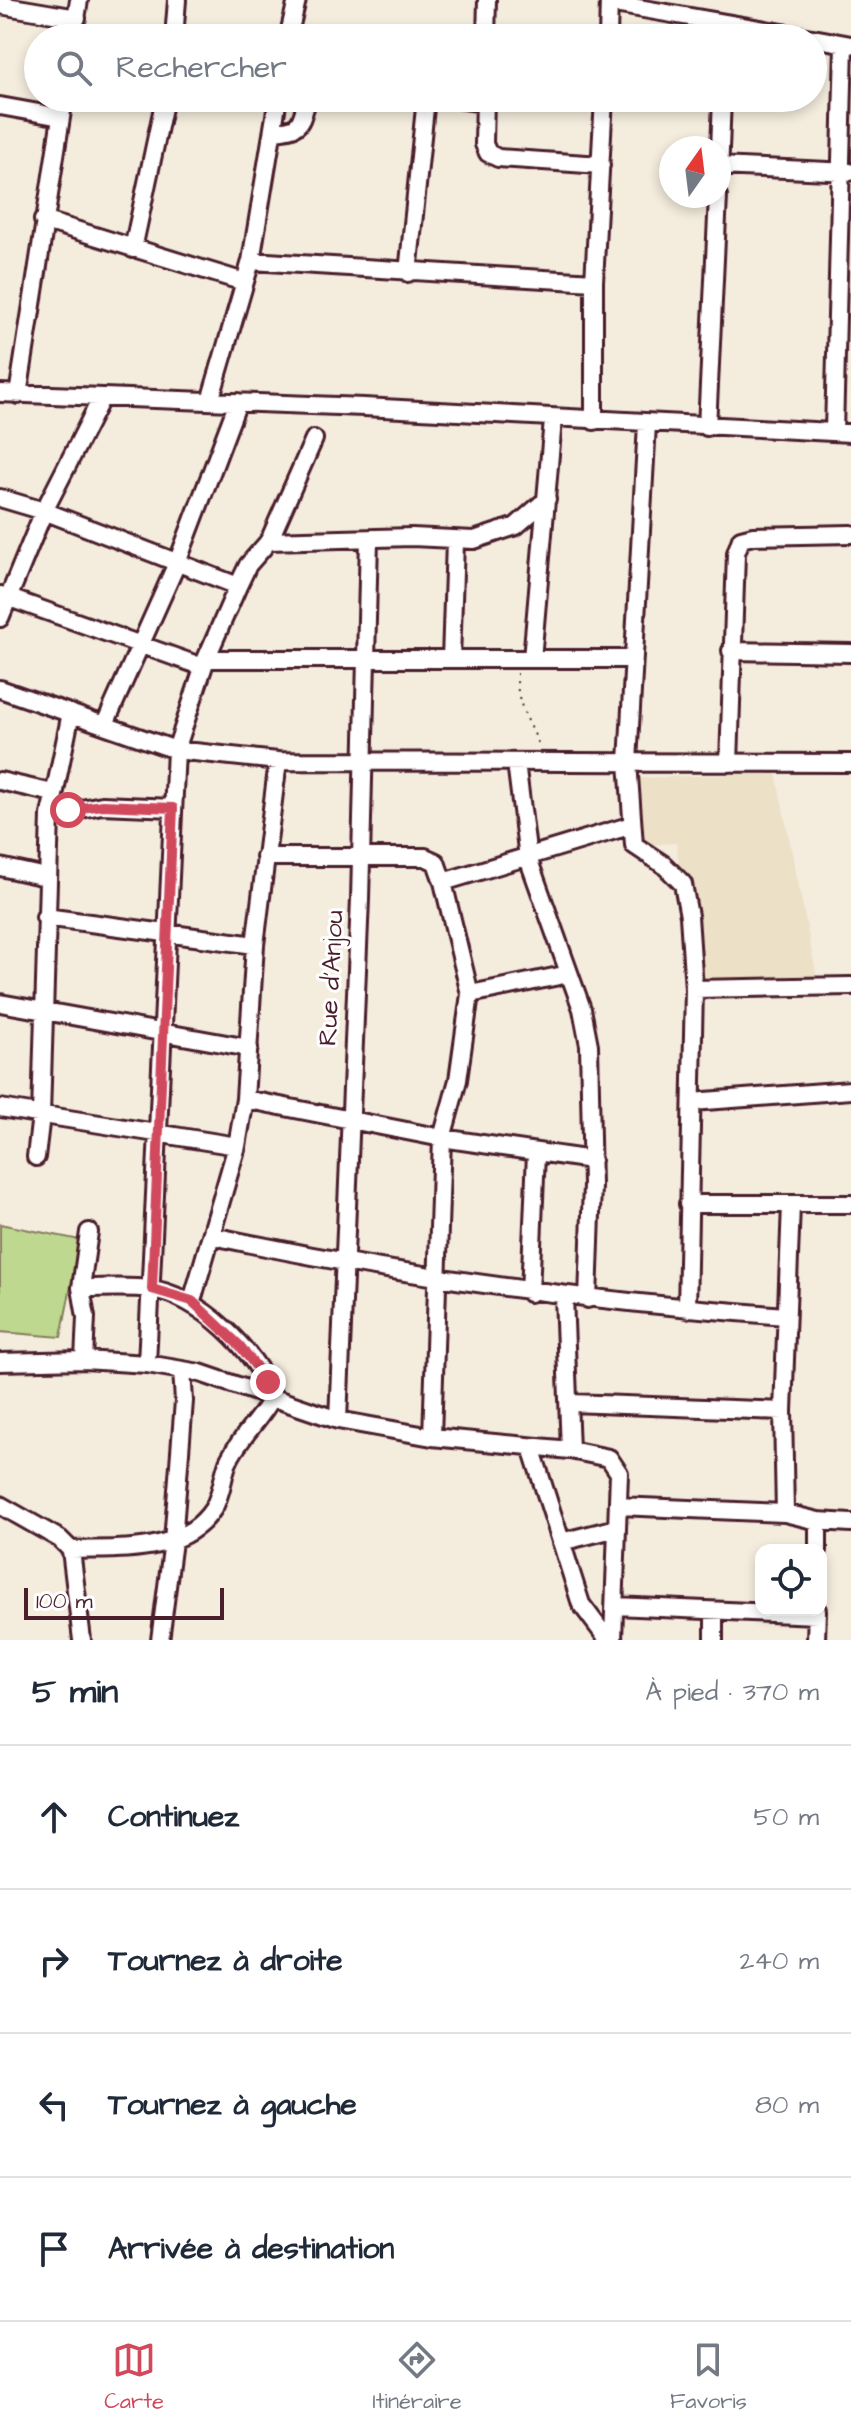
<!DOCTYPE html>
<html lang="fr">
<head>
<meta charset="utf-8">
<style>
	:root { --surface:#fff; --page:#f2f2f3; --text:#1f2937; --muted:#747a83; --line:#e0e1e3; --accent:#d1495b }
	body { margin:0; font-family:"Architects Daughter",sans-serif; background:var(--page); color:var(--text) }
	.controls { position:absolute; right:24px; bottom:24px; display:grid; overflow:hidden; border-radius:16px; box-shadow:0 4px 12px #0003 }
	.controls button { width:72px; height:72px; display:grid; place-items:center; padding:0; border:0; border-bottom:2px solid var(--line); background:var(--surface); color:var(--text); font:40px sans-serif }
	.compass { position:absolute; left:659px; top:136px; width:72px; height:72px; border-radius:50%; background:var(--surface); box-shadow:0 4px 12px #0003; rotate:14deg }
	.scale { position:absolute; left:24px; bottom:20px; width:200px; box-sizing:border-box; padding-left:8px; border:4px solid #4a1f2b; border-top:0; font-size:22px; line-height:28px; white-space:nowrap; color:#4a1f2b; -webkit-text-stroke:6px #fff; paint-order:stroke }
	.stop { position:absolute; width:24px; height:24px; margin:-18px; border:6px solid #d1495b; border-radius:50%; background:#fff }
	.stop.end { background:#d1495b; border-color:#fff; box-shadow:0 2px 8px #0008 }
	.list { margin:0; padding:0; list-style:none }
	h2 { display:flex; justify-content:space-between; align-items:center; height:104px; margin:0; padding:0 32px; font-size:34px }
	h2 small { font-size:26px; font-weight:400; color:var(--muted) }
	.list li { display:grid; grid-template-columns:52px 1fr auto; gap:24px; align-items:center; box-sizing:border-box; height:144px; padding:0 32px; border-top:2px solid var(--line) }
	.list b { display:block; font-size:30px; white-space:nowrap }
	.list em { font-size:26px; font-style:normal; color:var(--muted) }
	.icon { flex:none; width:44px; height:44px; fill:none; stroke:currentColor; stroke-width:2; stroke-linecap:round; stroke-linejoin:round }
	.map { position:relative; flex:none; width:851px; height:1640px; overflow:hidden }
	.search { position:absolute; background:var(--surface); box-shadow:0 4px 12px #0003; left:24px; right:24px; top:24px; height:88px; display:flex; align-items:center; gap:20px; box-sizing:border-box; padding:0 28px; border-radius:44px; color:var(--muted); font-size:30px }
	.sheet { height:680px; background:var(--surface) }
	nav { display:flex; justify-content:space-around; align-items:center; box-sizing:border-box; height:112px; border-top:2px solid var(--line); background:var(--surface); font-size:22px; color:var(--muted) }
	nav a { display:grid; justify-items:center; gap:4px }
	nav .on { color:var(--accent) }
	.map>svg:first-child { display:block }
</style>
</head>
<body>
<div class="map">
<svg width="851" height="1640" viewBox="0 0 851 1640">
	<rect width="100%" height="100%" fill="#f4edde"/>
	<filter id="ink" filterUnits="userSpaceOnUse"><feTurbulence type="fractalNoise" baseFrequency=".0125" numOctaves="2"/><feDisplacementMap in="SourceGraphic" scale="16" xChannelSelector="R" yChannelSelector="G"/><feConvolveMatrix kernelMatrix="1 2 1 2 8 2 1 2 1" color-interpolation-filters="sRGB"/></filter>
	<g filter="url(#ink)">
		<path fill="#ece0c7" d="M776,773L817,977L697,982L676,843L644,845L638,778Z"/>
		<path fill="#bed88f" stroke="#847c5d" stroke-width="2" d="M0,1224L80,1240L61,1337L0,1332Z"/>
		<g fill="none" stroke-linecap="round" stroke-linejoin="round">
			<g stroke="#4a1f2b" stroke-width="22">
				<path id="street" d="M609,3L812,38
					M0,5L77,18
					M73,38L79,0
					M174,38L177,0
					M288,38L297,0
					M486,38L487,0
					M608,38L609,0
					M813,38L851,45
					M451,98L485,103
					M485,98L484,144L488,153L498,158L601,165
					M0,106L61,117
					M273,131C303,129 299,125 308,98
					M719,166L850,172
					M719,175L722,98
					M43,220L244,282
					M133,249L165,98
					M251,261L594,282
					M408,273L426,98
					M0,393L364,407L851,433
					M18,395L64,98
					M210,401L251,261L278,98
					M594,421V282L604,98
					M647,424L628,762L634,845L664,865L683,884L689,916L694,989L687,1309
					M707,427L718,196
					M834,432L844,44
					M0,498L44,511L238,586L206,659L176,750L147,1364
					M269,541L314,439
					M238,586L248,565L269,541L412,537L474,540L516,526L547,499
					M1,595L203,667
					M0,618L44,511L102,397
					M731,651L851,653
					M206,659H632
					M451,659L455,542
					M532,659L553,420
					M0,689L176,750L278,761L851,763
					M105,724L177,563L238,402
					M516,762L528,858L582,1009L589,1045L592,1185L588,1299
					M729,763L736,553L741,539L753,536L851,534
					M0,781L53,793
					M50,815L102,805L173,808
					M265,857H425L436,862L443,882L632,825
					M0,867L46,877
					M45,917L255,945
					M694,989L851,986
					M470,994L569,974
					M0,1003L249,1048
					M245,1099L442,1138L592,1160
					M692,1102L851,1090
					M0,1108L237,1146
					M36,1157L41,1115L50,815L71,713
					M688,1204H851
					M213,1236C403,1277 592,1302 786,1316
					M530,1293L536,1153
					M564,1296L570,1450
					M192,1301L237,1146L245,1099L255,945L278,761
					M84,1360L86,1317L81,1288L89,1232
					M0,1362L84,1360L147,1364L200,1373L338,1420L432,1437L570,1450L609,1458L619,1473L613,1640
					M571,1403L783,1411
					M338,1420L360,899L369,539
					M432,1437L442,1138L458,1080L470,994L443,882
					M531,1447L581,1604L608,1640
					M0,1505L60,1539L71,1550L82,1640
					M618,1506L785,1513L818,1521L851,1523
					M785,1513L783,1411L791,1205
					M561,1542L617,1528
					M71,1550C118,1548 183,1555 213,1509C222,1494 222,1478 228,1462C238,1439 261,1419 273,1396C257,1352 198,1294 150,1289C128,1286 104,1288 81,1288
					M818,1550V1521
					M615,1606L817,1615
					M714,1612V1640
					M160,1640L173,1541L184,1401L182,1370
					M816,1640L817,1610"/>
			</g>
			<path stroke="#4a1f2b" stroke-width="2" stroke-dasharray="2 6" stroke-linecap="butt" d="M517,673C516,707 529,718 540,748"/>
			<use href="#street" stroke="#fff" stroke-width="16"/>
		</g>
	</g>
	<g fill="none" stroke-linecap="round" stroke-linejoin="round" filter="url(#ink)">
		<path stroke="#d1495b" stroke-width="10" d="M68,810L102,805L173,808L152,1289L192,1301L240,1346L268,1382"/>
	</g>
	<g text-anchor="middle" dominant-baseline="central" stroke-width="6" stroke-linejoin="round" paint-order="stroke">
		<g font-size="26" fill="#4a1f2b" stroke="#fff">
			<text transform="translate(331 978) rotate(-87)">Rue d’Anjou</text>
		</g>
	</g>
</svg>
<div class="controls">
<button><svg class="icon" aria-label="locate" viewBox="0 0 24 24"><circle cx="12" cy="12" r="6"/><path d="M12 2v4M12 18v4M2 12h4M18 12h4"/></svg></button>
</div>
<svg class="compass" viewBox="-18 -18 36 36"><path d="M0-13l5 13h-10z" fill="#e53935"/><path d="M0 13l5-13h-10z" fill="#747a83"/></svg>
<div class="scale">100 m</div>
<div class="stop" style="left:68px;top:810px"></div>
<div class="stop end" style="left:268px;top:1382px"></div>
<div class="search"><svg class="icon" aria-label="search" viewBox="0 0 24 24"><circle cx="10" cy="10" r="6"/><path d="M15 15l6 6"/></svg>Rechercher</div>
</div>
<section class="sheet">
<h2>5 min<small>À pied · 370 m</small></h2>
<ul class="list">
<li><svg class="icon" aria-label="ahead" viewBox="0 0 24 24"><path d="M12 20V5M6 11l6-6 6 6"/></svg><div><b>Continuez</b></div><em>50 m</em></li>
<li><svg class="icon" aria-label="right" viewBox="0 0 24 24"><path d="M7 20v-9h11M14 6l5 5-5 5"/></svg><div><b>Tournez à droite</b></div><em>240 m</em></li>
<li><svg class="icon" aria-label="left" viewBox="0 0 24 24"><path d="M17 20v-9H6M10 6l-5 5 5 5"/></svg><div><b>Tournez à gauche</b></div><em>80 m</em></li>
<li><svg class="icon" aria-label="arrive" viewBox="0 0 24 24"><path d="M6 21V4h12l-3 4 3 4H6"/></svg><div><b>Arrivée à destination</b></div></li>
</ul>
</section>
<nav>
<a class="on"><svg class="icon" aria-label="map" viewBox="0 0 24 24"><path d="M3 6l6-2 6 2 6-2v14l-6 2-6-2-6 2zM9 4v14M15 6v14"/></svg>Carte</a>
<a><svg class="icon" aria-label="directions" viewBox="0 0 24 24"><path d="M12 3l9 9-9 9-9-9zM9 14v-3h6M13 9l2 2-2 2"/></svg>Itinéraire</a>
<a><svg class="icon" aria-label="saved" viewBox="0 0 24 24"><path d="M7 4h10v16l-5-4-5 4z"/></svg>Favoris</a>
</nav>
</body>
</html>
